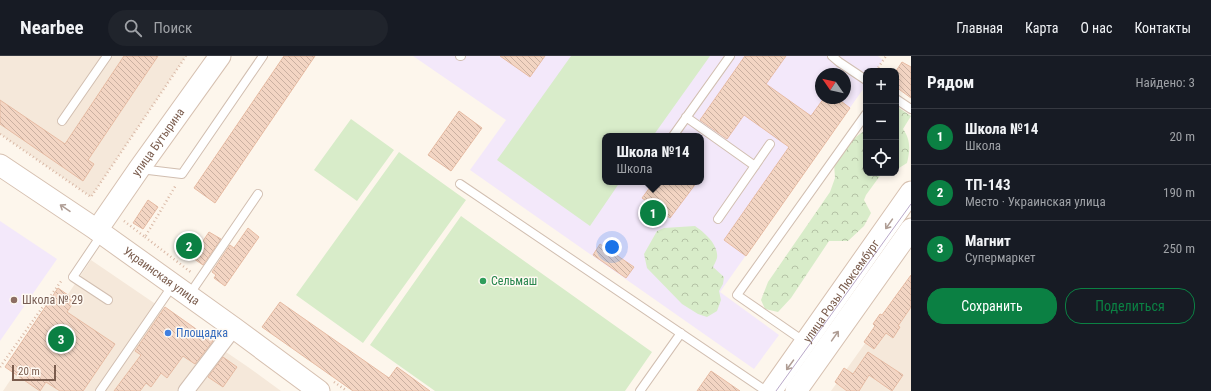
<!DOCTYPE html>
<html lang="ru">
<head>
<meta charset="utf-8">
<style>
	:root { --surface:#171b24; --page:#20242c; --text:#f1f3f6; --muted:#9ea1a6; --line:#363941; --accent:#0b8043 }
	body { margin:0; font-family:"Roboto Condensed",sans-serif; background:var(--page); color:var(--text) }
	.controls { position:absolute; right:12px; top:12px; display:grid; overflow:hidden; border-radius:8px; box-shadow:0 2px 6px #0003 }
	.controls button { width:36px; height:36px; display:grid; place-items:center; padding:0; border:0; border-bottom:1px solid var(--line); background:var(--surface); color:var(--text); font:20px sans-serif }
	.compass { position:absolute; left:815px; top:12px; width:36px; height:36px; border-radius:50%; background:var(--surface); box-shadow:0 2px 6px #0003; rotate:304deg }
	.scale { position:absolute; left:12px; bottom:10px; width:44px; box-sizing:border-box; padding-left:4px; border:2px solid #7a5c4d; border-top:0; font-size:11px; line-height:14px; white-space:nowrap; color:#7a5c4d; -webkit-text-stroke:3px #fffaf3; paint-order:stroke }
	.you { position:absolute; left:612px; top:191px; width:14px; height:14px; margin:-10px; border:3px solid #fff; border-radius:50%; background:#1a73e8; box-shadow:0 0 0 6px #1a73e833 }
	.badge { display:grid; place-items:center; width:26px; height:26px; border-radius:50%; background:var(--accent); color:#fff; font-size:13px; font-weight:700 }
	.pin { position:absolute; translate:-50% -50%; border:2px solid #fff; box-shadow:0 1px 4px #0006 }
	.popup { position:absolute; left:602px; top:77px; width:102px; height:52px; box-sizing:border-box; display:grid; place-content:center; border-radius:8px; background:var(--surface); filter:drop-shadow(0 1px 3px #0005); font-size:13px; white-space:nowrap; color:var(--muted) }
	.popup b { font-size:15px; color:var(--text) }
	.popup::after { content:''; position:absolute; left:50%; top:100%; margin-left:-8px; border:8px solid transparent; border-top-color:var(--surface) }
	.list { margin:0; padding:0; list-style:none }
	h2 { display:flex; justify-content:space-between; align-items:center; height:52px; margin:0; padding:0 16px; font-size:17px }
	h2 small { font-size:13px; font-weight:400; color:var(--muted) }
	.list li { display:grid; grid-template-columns:26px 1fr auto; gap:12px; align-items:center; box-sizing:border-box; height:56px; padding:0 16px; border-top:1px solid var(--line) }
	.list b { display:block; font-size:15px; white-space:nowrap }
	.list p { margin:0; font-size:13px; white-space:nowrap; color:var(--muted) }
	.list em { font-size:13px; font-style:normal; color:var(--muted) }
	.actions { display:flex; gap:8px; padding:12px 16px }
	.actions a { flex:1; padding:9px 0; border:1px solid var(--accent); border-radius:16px; text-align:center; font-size:14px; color:var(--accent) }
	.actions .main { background:var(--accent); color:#fff }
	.icon { flex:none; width:22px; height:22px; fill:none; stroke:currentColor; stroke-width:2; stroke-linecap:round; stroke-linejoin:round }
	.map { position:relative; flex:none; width:911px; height:335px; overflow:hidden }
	header { display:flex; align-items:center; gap:24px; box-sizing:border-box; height:56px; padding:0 20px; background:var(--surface); border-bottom:1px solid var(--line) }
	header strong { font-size:19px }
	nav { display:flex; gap:22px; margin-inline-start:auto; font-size:14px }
	.search { width:280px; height:36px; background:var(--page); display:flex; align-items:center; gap:10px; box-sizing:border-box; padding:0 14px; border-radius:22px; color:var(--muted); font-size:15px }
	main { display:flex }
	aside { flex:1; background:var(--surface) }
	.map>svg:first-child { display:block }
</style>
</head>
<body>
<header>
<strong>Nearbee</strong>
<div class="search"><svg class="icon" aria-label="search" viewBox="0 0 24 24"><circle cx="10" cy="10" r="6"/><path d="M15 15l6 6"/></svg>Поиск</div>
<nav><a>Главная</a><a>Карта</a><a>О нас</a><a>Контакты</a></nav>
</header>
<main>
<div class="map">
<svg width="911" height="335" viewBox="0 0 911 335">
	<defs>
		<pattern id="forest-crowns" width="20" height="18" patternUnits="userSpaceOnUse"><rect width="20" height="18" fill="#d8ecc9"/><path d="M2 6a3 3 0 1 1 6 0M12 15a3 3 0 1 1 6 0" fill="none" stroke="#b4c2a5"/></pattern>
		<pattern id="building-back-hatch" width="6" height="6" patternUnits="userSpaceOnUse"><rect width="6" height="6" fill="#f3d5c3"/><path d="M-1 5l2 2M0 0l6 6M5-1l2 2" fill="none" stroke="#cab0a1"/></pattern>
	</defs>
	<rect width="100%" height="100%" fill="#fdf6ec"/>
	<path fill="#f5e8da" d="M0,0H186L91,141L0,78Z
		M91,204L248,311L281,335H3Z
		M911,223V335H831Z"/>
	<path fill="#f3e8fa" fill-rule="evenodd" d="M413,0H878L883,4L875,15H866V29L720,236L779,279L754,313L470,114L506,64ZM821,18H845V42H821ZM605,80H701V126H605Z
		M0,165L57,203L0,285Z"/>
	<path fill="#d8ecc9" d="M571,0H710L653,80H605V126H620L590,170L497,104Z
		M351,63L394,94L357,145L314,114Z
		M399,96L466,144L363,287L296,239Z
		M461,160L652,296L625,335H435L370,289Z"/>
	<path fill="url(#forest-crowns)" d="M899,52L911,60L903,73C911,84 910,95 907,107L899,112L896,113V53Z
		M864,75H866V117H882L866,139L864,144L871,157L864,170L848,185H829L791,242L778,256L765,253L761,244L768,226L830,136L835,122L834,107L846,88Z
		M695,170C704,176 719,189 717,202C716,205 714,209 713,211L724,221L723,228L719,235L721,244L717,255L707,261L698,258L682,248L647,212L644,198L657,175L664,172Z"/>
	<path fill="url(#building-back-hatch)" stroke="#e6bba3" d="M124,0H158L88,104L94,108L83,125L0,68V44L65,88Z
		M284,0H315L215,147L194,132Z
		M500,0H545L530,21Z
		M745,0H786L766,28L811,60L824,42H837L850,52L746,200L724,184L789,91L744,59L727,83L700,64Z
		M902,6L911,11V42L896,31V15Z
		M459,55L482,72L451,115L428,99Z
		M654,126H697L670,162L642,142Z
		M148,144L158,151L143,173L133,167Z
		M248,172L259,181L225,230L214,222L216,219L212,216L230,189L234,192Z
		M209,176L221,183L203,209L178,192L187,179L201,188Z
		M600,188L634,211L626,222L593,199Z
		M911,219V251L898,270L900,271L893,282L886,277L874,293L864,286L875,270L873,268L880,258L882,259Z
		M58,232L75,244L67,256L115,288L83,335H60L46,326L40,335L5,311Z
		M280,246L389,322L397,311L430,335H353L262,271Z
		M165,251L213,285L195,308L183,300L167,322L161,317L151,331L146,327L140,335H114L141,299L135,295Z
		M868,296L903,319L892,335L869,319L859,335H847L835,326L844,312L853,318Z
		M223,301L237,311L223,331L208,321Z
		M711,315L740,335H697Z"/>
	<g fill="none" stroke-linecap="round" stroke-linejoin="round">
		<g stroke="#d1beb0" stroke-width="10">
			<path id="lane" d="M460,0H461
				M832,0L839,6L866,24
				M896,43L911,53
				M686,61L755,110
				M62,65L107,0
				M673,80L730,0
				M140,113L182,118L263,0
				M460,128L766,335
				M718,163L770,88
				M102,178L73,221L108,244
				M189,239L258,138
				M805,286L737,239L866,58
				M100,335L173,229
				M640,335L681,277"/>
		</g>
		<g stroke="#d1beb0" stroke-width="17">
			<path id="street" d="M186,335L234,272"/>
		</g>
		<g stroke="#d6c0b0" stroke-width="23">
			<g id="secondary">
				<path id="s1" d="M0,109L97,174L234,272L319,335"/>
				<path id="s2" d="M97,174L139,113L220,0"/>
				<path id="s3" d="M771,335L911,136"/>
				<path d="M796,335L911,173"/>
			</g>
		</g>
		<path stroke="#d9b8a5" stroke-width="2.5" stroke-dasharray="1 3" stroke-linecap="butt" d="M876,15L886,0
			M0,78L91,141L186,0
			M124,165L145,181L176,129
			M145,181L192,217
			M0,311L62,224
			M334,326L347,335"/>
		<use href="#lane" stroke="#fff" stroke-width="8"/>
		<use href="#street" stroke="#fff" stroke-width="15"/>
		<use href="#secondary" stroke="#fff" stroke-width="21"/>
		<path stroke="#b9a8c9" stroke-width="1" d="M776,335L911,148"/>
	</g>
	<defs><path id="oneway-shaft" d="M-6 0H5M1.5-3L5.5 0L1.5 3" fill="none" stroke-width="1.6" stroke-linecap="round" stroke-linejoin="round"/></defs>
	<g stroke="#af9d94">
		<use href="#oneway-shaft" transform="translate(65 152) rotate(-146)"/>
		<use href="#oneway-shaft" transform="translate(889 168) rotate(125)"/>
		<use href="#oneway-shaft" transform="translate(835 280) rotate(-55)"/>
		<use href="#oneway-shaft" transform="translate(790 309) rotate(126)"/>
	</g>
	<circle fill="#2e9e5b" stroke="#fffaf3" stroke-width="1.5" cx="483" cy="225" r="4"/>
	<circle fill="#8d6e63" stroke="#fffaf3" stroke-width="1.5" cx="14" cy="244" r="4"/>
	<circle fill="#3f7fe0" stroke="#fffaf3" stroke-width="1.5" cx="168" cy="277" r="4"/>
	<g text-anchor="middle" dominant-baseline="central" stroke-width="3" stroke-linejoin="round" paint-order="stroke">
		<g font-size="12" fill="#7a5c4d" stroke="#fffaf3">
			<text stroke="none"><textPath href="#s2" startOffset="107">улица Бутырина</textPath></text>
			<text stroke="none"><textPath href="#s1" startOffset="196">Украинская улица</textPath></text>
			<text stroke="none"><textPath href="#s3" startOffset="122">улица Розы Люксембург</textPath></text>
		</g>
		<g font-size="12" fill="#27864d" stroke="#fffaf3" text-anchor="start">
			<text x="491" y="225">Сельмаш</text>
		</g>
		<g font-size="12" fill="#785e54" stroke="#fffaf3" text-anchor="start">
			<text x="22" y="244">Школа № 29</text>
		</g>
		<g font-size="12" fill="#366cbe" stroke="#fffaf3" text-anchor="start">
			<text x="176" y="277">Площадка</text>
		</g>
	</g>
</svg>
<div class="controls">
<button>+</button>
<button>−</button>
<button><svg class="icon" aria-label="locate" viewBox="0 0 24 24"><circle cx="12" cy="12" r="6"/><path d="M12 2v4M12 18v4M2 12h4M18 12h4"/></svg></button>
</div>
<svg class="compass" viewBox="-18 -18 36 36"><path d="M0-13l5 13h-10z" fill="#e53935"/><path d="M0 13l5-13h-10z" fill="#9ea1a6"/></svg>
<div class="scale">20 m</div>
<div class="you"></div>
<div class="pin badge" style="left:653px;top:157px">1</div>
<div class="popup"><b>Школа №14</b>Школа</div>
<div class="pin badge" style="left:189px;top:190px">2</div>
<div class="pin badge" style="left:61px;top:283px">3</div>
</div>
<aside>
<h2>Рядом<small>Найдено: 3</small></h2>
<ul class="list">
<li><span class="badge">1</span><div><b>Школа №14</b><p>Школа</p></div><em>20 m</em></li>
<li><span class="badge">2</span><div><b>ТП-143</b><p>Место · Украинская улица</p></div><em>190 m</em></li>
<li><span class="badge">3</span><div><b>Магнит</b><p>Супермаркет</p></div><em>250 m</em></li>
</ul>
<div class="actions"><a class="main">Сохранить</a><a>Поделиться</a></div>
</aside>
</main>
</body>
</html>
